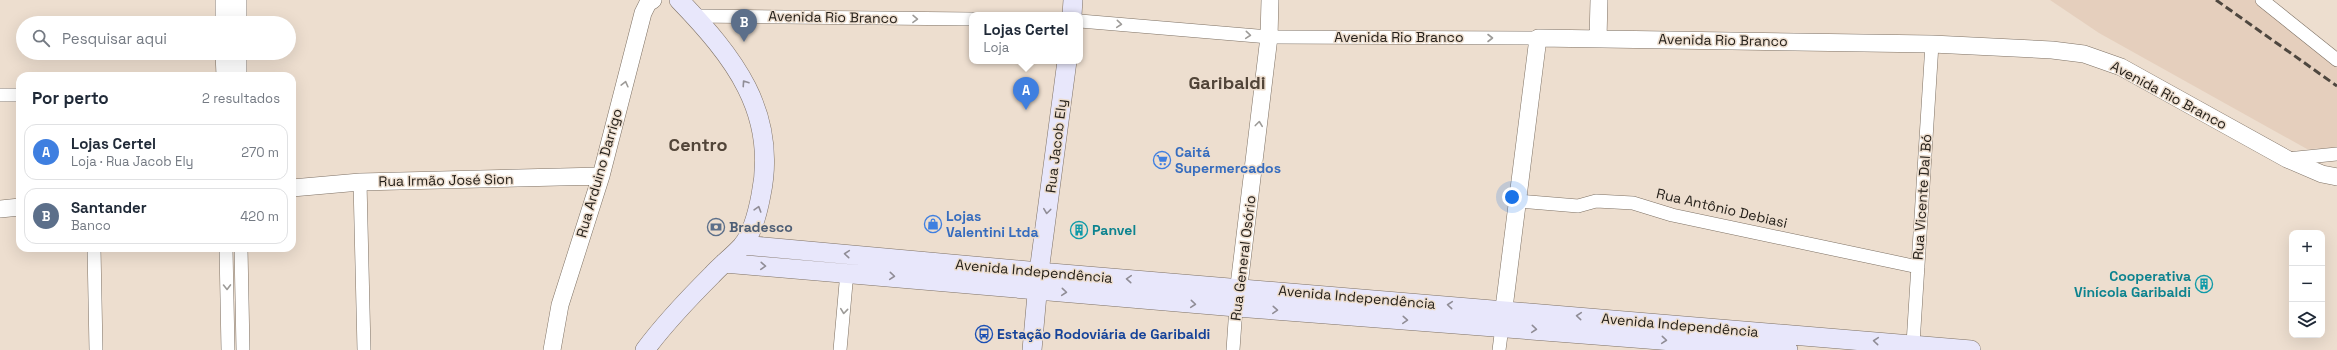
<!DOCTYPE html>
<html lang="pt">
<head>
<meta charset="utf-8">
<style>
	:root { --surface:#fff; --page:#f2f2f3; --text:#1f2937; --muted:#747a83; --line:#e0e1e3; --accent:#9e1f73 }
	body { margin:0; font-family:"Space Grotesk",sans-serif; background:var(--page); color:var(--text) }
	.controls { position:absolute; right:12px; bottom:12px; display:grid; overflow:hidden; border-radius:8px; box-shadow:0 4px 16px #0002 }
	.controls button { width:36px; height:36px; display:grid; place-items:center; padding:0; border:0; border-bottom:1px solid var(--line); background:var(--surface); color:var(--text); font:20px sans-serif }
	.you { position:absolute; left:1512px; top:197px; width:14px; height:14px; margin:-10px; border:3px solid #fff; border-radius:50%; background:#1a73e8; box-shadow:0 0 0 6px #1a73e833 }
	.badge { display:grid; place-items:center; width:26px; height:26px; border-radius:50%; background:var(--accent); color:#fff; font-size:13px; font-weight:700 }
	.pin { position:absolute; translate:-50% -33px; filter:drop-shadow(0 1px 2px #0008) }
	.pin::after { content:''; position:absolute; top:21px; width:14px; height:12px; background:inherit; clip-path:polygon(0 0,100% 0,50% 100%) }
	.popup { position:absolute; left:969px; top:12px; width:114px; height:52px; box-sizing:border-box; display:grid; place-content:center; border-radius:8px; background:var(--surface); filter:drop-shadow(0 1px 3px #0005); font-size:13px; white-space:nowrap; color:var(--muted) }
	.popup b { font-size:15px; color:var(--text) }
	.popup::after { content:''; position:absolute; left:50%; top:100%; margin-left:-8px; border:8px solid transparent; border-top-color:var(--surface) }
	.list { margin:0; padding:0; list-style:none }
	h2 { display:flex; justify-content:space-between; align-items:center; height:52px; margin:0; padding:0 16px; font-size:17px }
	h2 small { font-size:13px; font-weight:400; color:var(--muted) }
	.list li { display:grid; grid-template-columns:26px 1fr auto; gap:12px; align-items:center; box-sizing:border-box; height:56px; margin:0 8px 8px; padding:0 8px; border:1px solid var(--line); border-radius:12px }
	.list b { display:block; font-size:15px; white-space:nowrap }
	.list p { margin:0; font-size:13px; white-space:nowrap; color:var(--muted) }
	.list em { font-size:13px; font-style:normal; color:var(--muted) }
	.icon { flex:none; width:22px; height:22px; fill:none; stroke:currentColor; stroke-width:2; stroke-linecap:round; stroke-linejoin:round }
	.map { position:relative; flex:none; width:2337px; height:350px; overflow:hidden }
	.search { position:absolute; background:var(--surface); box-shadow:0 4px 16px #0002; left:16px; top:16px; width:280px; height:44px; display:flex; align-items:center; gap:10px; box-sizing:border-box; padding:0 14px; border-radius:22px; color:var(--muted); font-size:15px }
	.panel { position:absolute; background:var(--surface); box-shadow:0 4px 16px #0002; left:16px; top:72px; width:280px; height:180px; border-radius:12px }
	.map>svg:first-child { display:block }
</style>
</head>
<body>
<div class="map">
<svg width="2337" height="350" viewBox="0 0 2337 350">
	<rect width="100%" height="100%" fill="#eddecf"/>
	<path fill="#e5cfbd" d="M2050,0H2257L2337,63V148L2307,149L2099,33Z"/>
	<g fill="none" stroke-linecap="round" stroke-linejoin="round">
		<g stroke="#7e7164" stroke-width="14">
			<path id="minor" d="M2262,0L2337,60
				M694,16L972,19
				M1080,21L1269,37L1538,38
				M0,95H20
				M2287,159L2337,154
				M360,182L364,350
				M1517,201L1578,206L1596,201L1633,203L1672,215L1918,267
				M94,248L96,350
				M226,248L228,350
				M241,248L243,350
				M1913,344L1932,44
				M840,350L847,272
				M1233,350L1236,307
				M1499,350L1502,327"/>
		</g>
		<g stroke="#7e7164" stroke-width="18">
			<path id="tertiary" d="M224,0V23
				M238,23V0
				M1598,39L1599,0
				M224,53L225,76
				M238,76V53
				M292,188L360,182L601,176
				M0,209L20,207
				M1237,302L1269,37L1270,0
				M1502,324L1538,38L1932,44L2052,50L2084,54L2121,67L2287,159L2322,174L2337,177
				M552,350L560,305L601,176L643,13L648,3L653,0"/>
		</g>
		<g stroke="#7e7164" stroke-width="20">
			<path id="secondary" d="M1072,15L1073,0
				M743,245L1039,272L1971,350
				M724,263L1236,307L1788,350
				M645,350C665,323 688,299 712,275C721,265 733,256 742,246C753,233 758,211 761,195C778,112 733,56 679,0
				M1032,350L1039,272L1067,61"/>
		</g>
		<use href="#minor" stroke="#fff" stroke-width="13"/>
		<use href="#tertiary" stroke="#fff" stroke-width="17"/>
		<use href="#secondary" stroke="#e8e7fb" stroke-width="19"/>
		<path stroke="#4e473f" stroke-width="3" stroke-dasharray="8 4" stroke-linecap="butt" d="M2216,0L2337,86"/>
	</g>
	<defs><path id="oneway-chevron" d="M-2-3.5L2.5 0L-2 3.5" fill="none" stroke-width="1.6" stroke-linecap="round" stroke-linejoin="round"/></defs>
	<g stroke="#9d9b98">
		<use href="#oneway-chevron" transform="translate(915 19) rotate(1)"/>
		<use href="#oneway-chevron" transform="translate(1119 24) rotate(5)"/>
		<use href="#oneway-chevron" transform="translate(1248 35) rotate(5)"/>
		<use href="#oneway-chevron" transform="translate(1490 38)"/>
		<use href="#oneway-chevron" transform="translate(625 84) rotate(-76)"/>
		<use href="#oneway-chevron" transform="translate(1259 124) rotate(-83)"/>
		<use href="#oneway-chevron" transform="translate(227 287) rotate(89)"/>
		<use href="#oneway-chevron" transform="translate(844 311) rotate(96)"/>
	</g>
	<g stroke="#908d96">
		<use href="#oneway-chevron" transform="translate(745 83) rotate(-124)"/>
		<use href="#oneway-chevron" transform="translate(758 209) rotate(-73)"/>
		<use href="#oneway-chevron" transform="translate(1047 211) rotate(97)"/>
		<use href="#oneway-chevron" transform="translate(847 254) rotate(-175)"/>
		<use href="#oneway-chevron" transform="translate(763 266) rotate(4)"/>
		<use href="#oneway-chevron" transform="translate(892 276) rotate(5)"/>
		<use href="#oneway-chevron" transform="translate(1129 279) rotate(-176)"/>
		<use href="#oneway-chevron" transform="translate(1064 292) rotate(5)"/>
		<use href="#oneway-chevron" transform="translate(1193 304) rotate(5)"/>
		<use href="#oneway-chevron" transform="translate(1450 305) rotate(-175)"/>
		<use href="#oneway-chevron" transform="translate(1275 310) rotate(4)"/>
		<use href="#oneway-chevron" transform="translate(1579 316) rotate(-175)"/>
		<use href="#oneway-chevron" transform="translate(1405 320) rotate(4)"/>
		<use href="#oneway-chevron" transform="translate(1534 329) rotate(5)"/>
		<use href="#oneway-chevron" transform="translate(1664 340) rotate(5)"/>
		<use href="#oneway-chevron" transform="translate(1876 341) rotate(-175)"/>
	</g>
	<defs>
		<g id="supermarket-ring" transform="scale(0.9)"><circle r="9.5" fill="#eddecf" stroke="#3f7fe0" stroke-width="1.5"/><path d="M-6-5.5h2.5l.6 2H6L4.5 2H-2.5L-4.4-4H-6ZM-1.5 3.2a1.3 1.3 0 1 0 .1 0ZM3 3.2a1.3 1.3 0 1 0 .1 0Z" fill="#3f7fe0"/></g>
		<g id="shop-ring" transform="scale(0.9)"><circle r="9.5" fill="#eddecf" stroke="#3f7fe0" stroke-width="1.5"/><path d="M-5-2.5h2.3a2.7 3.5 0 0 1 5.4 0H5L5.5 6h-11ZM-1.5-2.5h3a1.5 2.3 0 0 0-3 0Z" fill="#3f7fe0"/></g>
		<g id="bank-ring" transform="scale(0.9)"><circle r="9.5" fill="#eddecf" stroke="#5c6f8a" stroke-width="1.5"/><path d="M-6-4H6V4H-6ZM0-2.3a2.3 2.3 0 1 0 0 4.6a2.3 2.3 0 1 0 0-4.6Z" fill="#5c6f8a"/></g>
		<g id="building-ring" transform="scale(0.9)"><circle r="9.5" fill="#eddecf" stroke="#0f9aa8" stroke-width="1.5"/><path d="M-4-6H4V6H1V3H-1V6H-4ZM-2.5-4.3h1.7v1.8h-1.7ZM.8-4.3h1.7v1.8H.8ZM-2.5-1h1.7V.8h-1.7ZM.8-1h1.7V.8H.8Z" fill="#0f9aa8"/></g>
		<g id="bus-ring" transform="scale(0.9)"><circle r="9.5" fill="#eddecf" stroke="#1a4fb4" stroke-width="1.5"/><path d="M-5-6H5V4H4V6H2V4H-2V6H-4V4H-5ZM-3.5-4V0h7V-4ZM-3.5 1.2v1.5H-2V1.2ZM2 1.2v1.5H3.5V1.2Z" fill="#1a4fb4"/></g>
	</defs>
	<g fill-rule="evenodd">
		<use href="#supermarket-ring" x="1162" y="160"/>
		<use href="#shop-ring" x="933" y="224"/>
		<use href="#bank-ring" x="716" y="227"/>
		<use href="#building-ring" x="1079" y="230"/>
		<use href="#building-ring" x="2204" y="284"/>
		<use href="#bus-ring" x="984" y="334"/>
	</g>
	<g text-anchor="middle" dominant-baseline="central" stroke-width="3" stroke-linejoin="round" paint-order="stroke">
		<g font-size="14" fill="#25201a" stroke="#eddecf">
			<text transform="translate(833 17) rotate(1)">Avenida Rio Branco</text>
			<text x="1399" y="37">Avenida Rio Branco</text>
			<text transform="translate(1723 40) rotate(1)">Avenida Rio Branco</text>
			<text transform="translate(2169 95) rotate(28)">Avenida Rio Branco</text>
			<text transform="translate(1056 146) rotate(-83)">Rua Jacob Ely</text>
			<text transform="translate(599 173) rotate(-74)">Rua Arduino Darrigo</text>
			<text transform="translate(446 180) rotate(-1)">Rua Irmão José Sion</text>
			<text transform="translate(1922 197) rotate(-86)">Rua Vicente Dal Bó</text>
			<text transform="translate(1722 208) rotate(13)">Rua Antônio Debiasi</text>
			<text transform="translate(1243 258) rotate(-83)">Rua General Osório</text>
			<text transform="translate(1034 271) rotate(5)">Avenida Independência</text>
			<text transform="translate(1357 297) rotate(5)">Avenida Independência</text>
			<text transform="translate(1680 325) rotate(5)">Avenida Independência</text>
		</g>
		<g font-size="14" font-weight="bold" fill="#366cbe" stroke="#eddecf" text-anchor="start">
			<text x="1175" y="152">Caitá<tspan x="1175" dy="16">Supermercados</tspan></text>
			<text x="946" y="216">Lojas<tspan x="946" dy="16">Valentini Ltda</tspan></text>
		</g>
		<g font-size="14" font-weight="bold" fill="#4e5e75" stroke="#eddecf" text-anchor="start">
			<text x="729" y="227">Bradesco</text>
		</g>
		<g font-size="14" font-weight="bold" fill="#0d838f" stroke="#eddecf" text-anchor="start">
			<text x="1092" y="230">Panvel</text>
			<text x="2191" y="276" text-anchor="end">Cooperativa<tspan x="2191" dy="16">Vinícola Garibaldi</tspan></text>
		</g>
		<g font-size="14" font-weight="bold" fill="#164399" stroke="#eddecf" text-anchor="start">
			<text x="997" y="334">Estação Rodoviária de Garibaldi</text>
		</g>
		<g font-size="18" font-weight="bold" fill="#524539" stroke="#eddecf">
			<text x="1227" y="82">Garibaldi</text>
			<text x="698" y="144">Centro</text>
		</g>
	</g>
</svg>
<div class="controls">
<button>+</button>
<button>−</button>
<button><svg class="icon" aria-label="layers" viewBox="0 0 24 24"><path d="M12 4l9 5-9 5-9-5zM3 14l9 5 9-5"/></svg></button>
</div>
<div class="you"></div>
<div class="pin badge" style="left:1026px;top:110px;background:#3f7fe0">A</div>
<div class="popup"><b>Lojas Certel</b>Loja</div>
<div class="pin badge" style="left:744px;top:42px;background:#5c6f8a">B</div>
<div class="search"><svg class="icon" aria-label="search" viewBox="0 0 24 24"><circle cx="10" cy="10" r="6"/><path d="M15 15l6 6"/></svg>Pesquisar aqui</div>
<section class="panel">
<h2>Por perto<small>2 resultados</small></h2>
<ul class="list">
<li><span class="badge" style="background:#3f7fe0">A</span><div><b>Lojas Certel</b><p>Loja · Rua Jacob Ely</p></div><em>270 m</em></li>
<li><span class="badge" style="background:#5c6f8a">B</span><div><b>Santander</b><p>Banco</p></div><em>420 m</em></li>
</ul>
</section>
</div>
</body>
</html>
